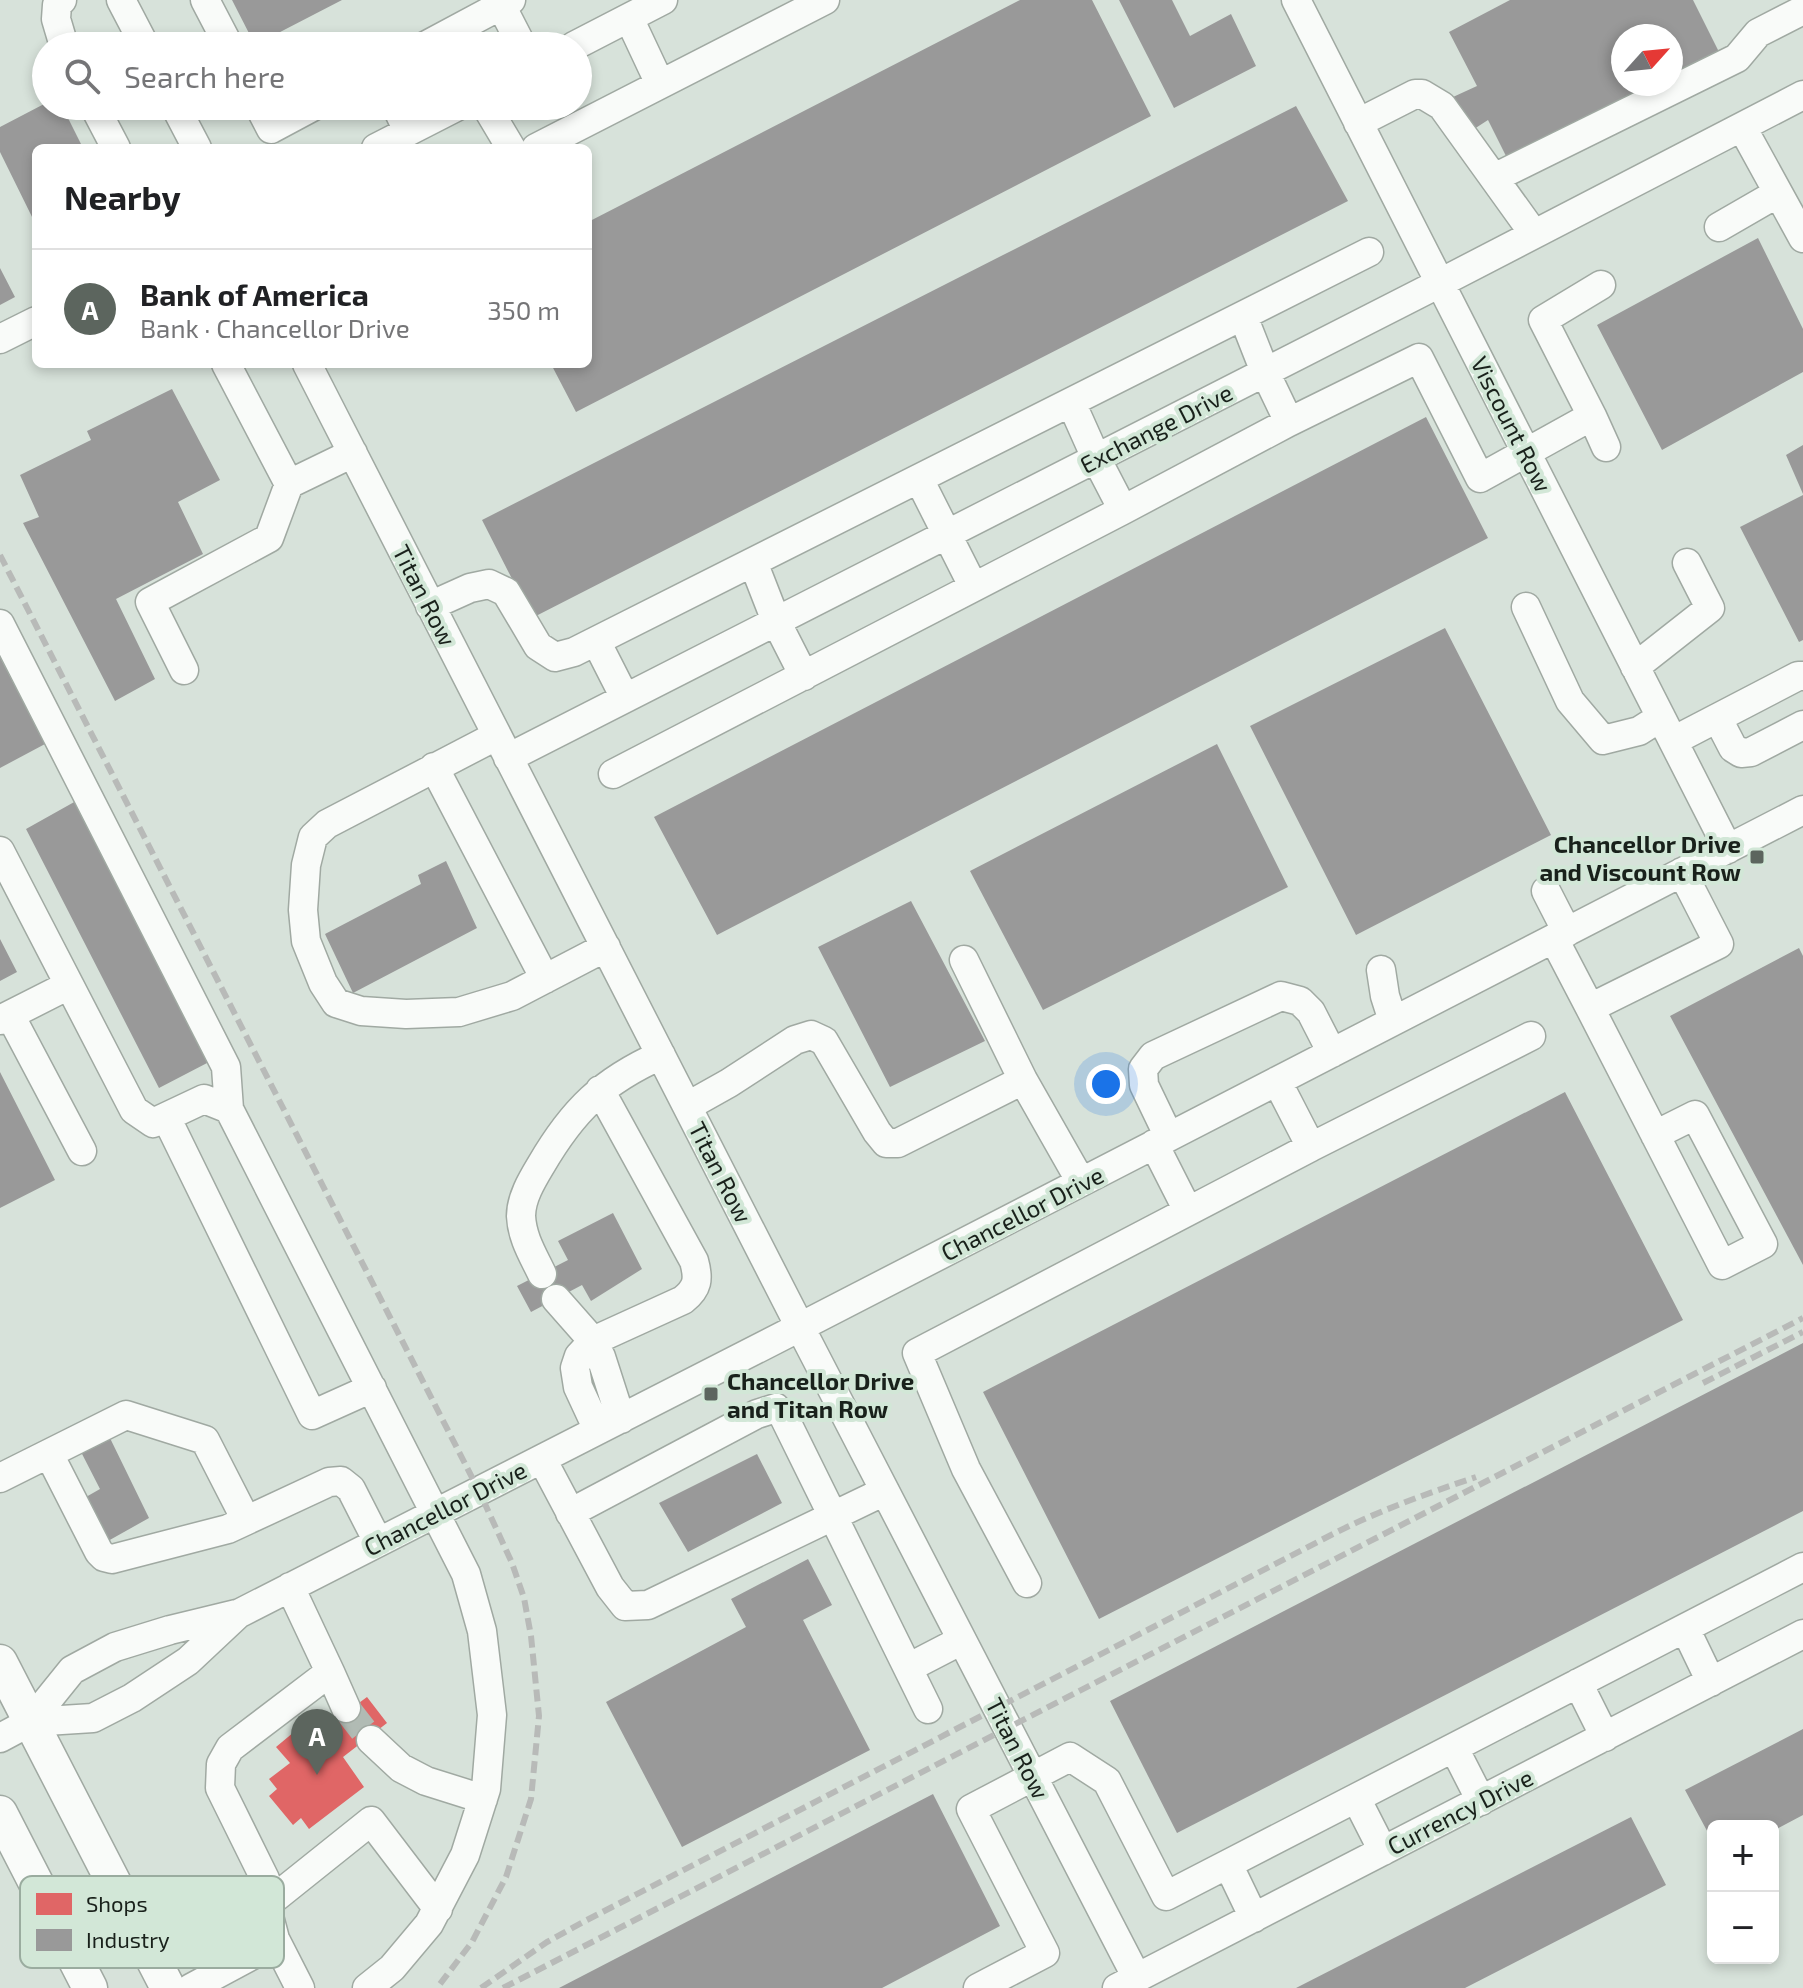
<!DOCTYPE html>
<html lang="en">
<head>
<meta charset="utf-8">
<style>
	:root { --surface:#fff; --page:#f2f2f2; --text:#202124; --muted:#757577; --line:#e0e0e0; --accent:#5c655e }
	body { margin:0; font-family:"Exo 2",sans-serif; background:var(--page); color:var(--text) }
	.controls { position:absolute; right:24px; bottom:24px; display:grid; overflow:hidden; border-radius:12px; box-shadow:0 4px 12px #0003 }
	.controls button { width:72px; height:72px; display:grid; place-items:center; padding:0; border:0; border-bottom:2px solid var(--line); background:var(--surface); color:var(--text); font:40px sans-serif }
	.compass { position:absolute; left:1611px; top:24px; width:72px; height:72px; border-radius:50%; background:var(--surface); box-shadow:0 4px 12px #0003; rotate:63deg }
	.you { position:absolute; left:1106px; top:1084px; width:28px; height:28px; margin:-20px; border:6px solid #fff; border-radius:50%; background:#1a73e8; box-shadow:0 0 0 12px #1a73e833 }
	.badge { display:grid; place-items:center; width:52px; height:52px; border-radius:50%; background:var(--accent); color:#fff; font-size:26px; font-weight:700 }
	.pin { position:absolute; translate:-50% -66px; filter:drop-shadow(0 2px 4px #0008) }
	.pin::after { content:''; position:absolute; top:42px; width:28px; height:24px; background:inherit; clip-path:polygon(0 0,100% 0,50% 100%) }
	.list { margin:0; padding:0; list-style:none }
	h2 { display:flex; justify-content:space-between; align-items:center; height:104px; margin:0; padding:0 32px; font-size:34px }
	h2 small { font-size:26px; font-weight:400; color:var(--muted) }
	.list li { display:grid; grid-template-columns:52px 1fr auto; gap:24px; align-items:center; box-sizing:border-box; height:120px; padding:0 32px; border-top:2px solid var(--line) }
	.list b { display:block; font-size:30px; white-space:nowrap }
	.list p { margin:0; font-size:26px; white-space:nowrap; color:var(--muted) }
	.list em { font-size:26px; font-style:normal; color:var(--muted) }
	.icon { flex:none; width:44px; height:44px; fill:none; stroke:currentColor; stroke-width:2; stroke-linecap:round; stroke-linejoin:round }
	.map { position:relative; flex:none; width:1803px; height:1988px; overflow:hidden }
	.search { position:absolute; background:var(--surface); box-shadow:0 4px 12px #0003; left:32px; top:32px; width:560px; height:88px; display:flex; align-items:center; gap:20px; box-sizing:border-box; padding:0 28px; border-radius:44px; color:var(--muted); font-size:30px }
	.panel { position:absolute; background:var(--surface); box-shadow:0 4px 12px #0003; left:32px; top:144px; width:560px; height:224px; border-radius:12px }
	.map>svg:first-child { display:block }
</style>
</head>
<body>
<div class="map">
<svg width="1803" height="1988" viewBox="0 0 1803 1988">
	<rect width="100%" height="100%" fill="#d7e2da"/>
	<path fill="#e06666" d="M367,1697L387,1723L343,1757L364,1787L309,1829L301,1818L293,1825L269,1796L277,1789L269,1779L290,1763L276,1747L306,1722L317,1734Z"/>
	<path fill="#999" d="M232,0H342L255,45Z
		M1020,0H1092L1151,116L576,412L551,364H588V222Z
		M1119,0H1172L1190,36L1231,14L1256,66L1174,108Z
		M1510,0H1693L1720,54L1671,79V36H1623V84H1661L1509,162L1488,120L1471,131L1453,97L1477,86L1449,32Z
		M46,103V106H62L83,148H36V225L0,152V127Z
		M1296,106L1348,201L532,618L482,520Z
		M1758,238L1803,329V372L1662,450L1597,325Z
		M0,268L15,297L0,305Z
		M172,389L220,480L178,502L203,554L116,599L155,679L115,701L23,523L39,517L20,475L91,440L87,431Z
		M1426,417L1488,538L717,935L654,817Z
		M1803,445V494L1786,455Z
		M1803,495V640L1799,642L1740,527Z
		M1445,628L1551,835L1356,935L1250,726Z
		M0,657L45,744L0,768Z
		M1217,744L1288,887L1043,1010L970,871Z
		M76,801L209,1062L159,1088L26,829Z
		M446,861L477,928L353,993L325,934L421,884L418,875Z
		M911,901L985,1041L890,1087L818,947Z
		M0,939L17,972L0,981Z
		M1799,948L1803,956V1265L1670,1016Z
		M0,1072L55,1180L0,1208Z
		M1565,1092L1683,1320L1099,1619L983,1392Z
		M613,1213L642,1269L591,1301L582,1285L531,1312L517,1286L568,1260L558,1241Z
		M1803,1343V1511L1177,1833L1110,1701Z
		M108,1434L149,1518L108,1541L86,1497L100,1489L79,1448Z
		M757,1454L782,1503L688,1552L659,1503Z
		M808,1559L832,1605L803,1620L870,1750L682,1847L606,1702L746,1627L731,1599Z
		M1803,1729V1815L1773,1831V1826H1713V1842L1685,1790Z
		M933,1794L1000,1926L882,1988H559Z
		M1631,1817L1666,1885L1465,1988H1296Z"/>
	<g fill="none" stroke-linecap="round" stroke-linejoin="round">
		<path stroke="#b1bbb4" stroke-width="28" stroke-dasharray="28 14" stroke-linecap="butt" d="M346,1708L371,1740"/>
		<g stroke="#a0a9a2" stroke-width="31">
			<path id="minor" d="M62,0L57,5L56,19L64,46
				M121,0L145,46
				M205,0L229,46
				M1296,0L1728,849
				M501,5L522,46
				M629,18L660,84
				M425,46L511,0
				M574,46L663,0
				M94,106L116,148
				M175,106L197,148
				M259,106L271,129L314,106
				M396,106L408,131
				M486,106L511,148
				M1358,123L1415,94H1422L1442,106L1534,234
				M1742,127L1803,238
				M376,148L458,106
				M536,148L825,0
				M1494,178L1737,58L1758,33L1803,10
				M1719,227L1778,193
				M1243,316L1265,372L1289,422
				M0,339L36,321
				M226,364L289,484
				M307,364L800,1327L1137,1978
				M1071,402L1096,458L1123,510
				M1592,416L1606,447
				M919,479L973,586
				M753,562L776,621L804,676
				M430,606L470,588L489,584L506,592L538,646L555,657L574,652L1369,252
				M1526,607L1570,701L1603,740L1639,731L1661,717
				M0,624L226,1067L229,1109
				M596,641L625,698
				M1635,667L1710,608L1687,563
				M184,670L150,602L269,538L289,484L353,453
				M1718,719L1733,748L1741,753L1751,752L1803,725
				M496,736L327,824L313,837L306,865L303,910L306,941L323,983L336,1003L361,1011L406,1014L459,1012L512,996L606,947
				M1673,741L1798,676H1803
				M508,758L1440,283L1803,95
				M434,767L545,979
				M613,774L1123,510L1289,422L1419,358L1480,478L1592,416L1543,320L1601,285
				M0,851L134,1110L153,1123L204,1099L229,1109L466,1574L482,1631L492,1715L486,1789L465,1855L429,1924L392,1968L367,1988
				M1546,891L1567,932
				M1554,939L1590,1008L1719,944L1682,872
				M964,960L1023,1080L1081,1182
				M1381,970L1385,996L1393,1021
				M1590,1008L1722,1265L1763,1244L1695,1115L1655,1135
				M10,1015L82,1151
				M0,1020L69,985
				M688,1106L729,1083L795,1040L811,1035L824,1041L877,1132L886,1143H898L1023,1080
				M166,1117L312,1415L372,1388
				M1169,1137L1144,1085L1143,1069L1153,1056L1281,996L1300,1001L1311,1012L1332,1053
				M1154,1144L1188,1211
				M1311,1147L1531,1036
				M542,1274C533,1255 522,1238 521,1216C521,1198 532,1180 541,1165C573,1110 603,1081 661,1055
				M556,1299L593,1341L601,1357L621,1419
				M598,1430L578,1387L575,1368L579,1356L593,1341L683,1300C698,1288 699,1279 694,1261L600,1090
				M49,1454L99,1552L104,1557L112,1559L228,1529L329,1482L341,1481L351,1489L378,1542
				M542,1459L610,1587L625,1606L648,1605L885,1491
				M0,1478L126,1415L205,1440L246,1520
				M570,1513L757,1414L776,1408L784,1417L928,1709
				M1027,1583L966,1469L917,1353L1311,1147L1277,1081
				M290,1587L330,1672L230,1748L221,1764L220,1788L265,1879L266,1905L275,1939L300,1988
				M1685,1628L1711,1682
				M908,1668L962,1640
				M330,1672L346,1708
				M1578,1683L1605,1737
				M30,1722L93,1718L132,1698L188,1661L236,1616
				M0,1738L30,1722L72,1670L115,1647L170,1630L240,1613L800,1327L1803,810
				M371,1740L401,1768L426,1781L483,1799
				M1454,1748L1481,1801
				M1356,1798L1803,1567
				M1228,1864L1356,1798L1383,1851
				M266,1905L371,1821L438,1909
				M191,1988L260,1951L275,1939
				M978,1988L1045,1953L971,1809L1070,1757L1107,1781L1166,1896L1228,1864L1254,1918
				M1117,1988L1803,1634"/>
		</g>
		<g stroke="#a0a9a2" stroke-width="37">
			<path id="major" d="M0,1662L168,1988
				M0,1813L90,1988"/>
		</g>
		<use href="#minor" stroke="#f9fbf9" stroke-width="28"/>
		<use href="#major" stroke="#f9fbf9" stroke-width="34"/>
		<path stroke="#b8bab8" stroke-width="6" stroke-dasharray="12 6" stroke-linecap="butt" d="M0,555L479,1491L512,1563L524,1598L531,1636L539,1716L531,1799L506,1877L472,1942L437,1988
			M1703,1383L1803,1332
			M481,1988L547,1942L585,1921L1333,1534C1380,1510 1426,1494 1476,1477
			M503,1988L1803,1318"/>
	</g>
	<g fill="#5c655e" stroke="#d2e7d7" stroke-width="3">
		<rect x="1749" y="849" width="16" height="16" rx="4"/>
		<rect x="703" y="1386" width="16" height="16" rx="4"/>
	</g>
	<g text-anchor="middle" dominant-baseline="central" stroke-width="8" stroke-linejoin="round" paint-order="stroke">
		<g font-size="24" fill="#19211b" stroke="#d2e7d7">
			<text transform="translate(1512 424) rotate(63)">Viscount Row</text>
			<text transform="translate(1156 428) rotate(-27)">Exchange Drive</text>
			<text transform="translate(425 595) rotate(63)">Titan Row</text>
			<text transform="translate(721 1172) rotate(63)">Titan Row</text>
			<text transform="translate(1022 1213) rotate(-27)">Chancellor Drive</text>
			<text transform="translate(445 1508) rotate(-27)">Chancellor Drive</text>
			<text transform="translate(1018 1748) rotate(63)">Titan Row</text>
			<text transform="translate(1460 1811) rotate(-27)">Currency Drive</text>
		</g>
		<g font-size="24" font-weight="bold" fill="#19211b" stroke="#d2e7d7" text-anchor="end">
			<text x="1741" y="843">Chancellor Drive<tspan x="1741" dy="28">and Viscount Row</tspan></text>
			<text x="727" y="1380" text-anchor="start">Chancellor Drive<tspan x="727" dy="28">and Titan Row</tspan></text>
		</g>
	</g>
	<rect x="20" y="1876" width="264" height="92" rx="12" fill="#d2e7d7" stroke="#9aac9f" stroke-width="2"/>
	<rect x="36" y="1893" width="36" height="22" fill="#e06666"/>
	<rect x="36" y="1929" width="36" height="22" fill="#999"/>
	<g font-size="22" fill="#19211b">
		<text x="86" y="1912">Shops</text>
		<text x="86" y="1948">Industry</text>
	</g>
</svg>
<div class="controls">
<button>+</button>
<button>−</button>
</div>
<svg class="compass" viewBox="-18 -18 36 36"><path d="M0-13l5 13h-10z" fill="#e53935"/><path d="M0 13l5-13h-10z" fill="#757577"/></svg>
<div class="you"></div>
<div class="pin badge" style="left:317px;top:1775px">A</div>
<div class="search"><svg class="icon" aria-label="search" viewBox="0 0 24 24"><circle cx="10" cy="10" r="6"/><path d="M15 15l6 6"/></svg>Search here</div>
<section class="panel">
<h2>Nearby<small></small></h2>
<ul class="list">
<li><span class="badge">A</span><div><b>Bank of America</b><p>Bank · Chancellor Drive</p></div><em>350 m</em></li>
</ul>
</section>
</div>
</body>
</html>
